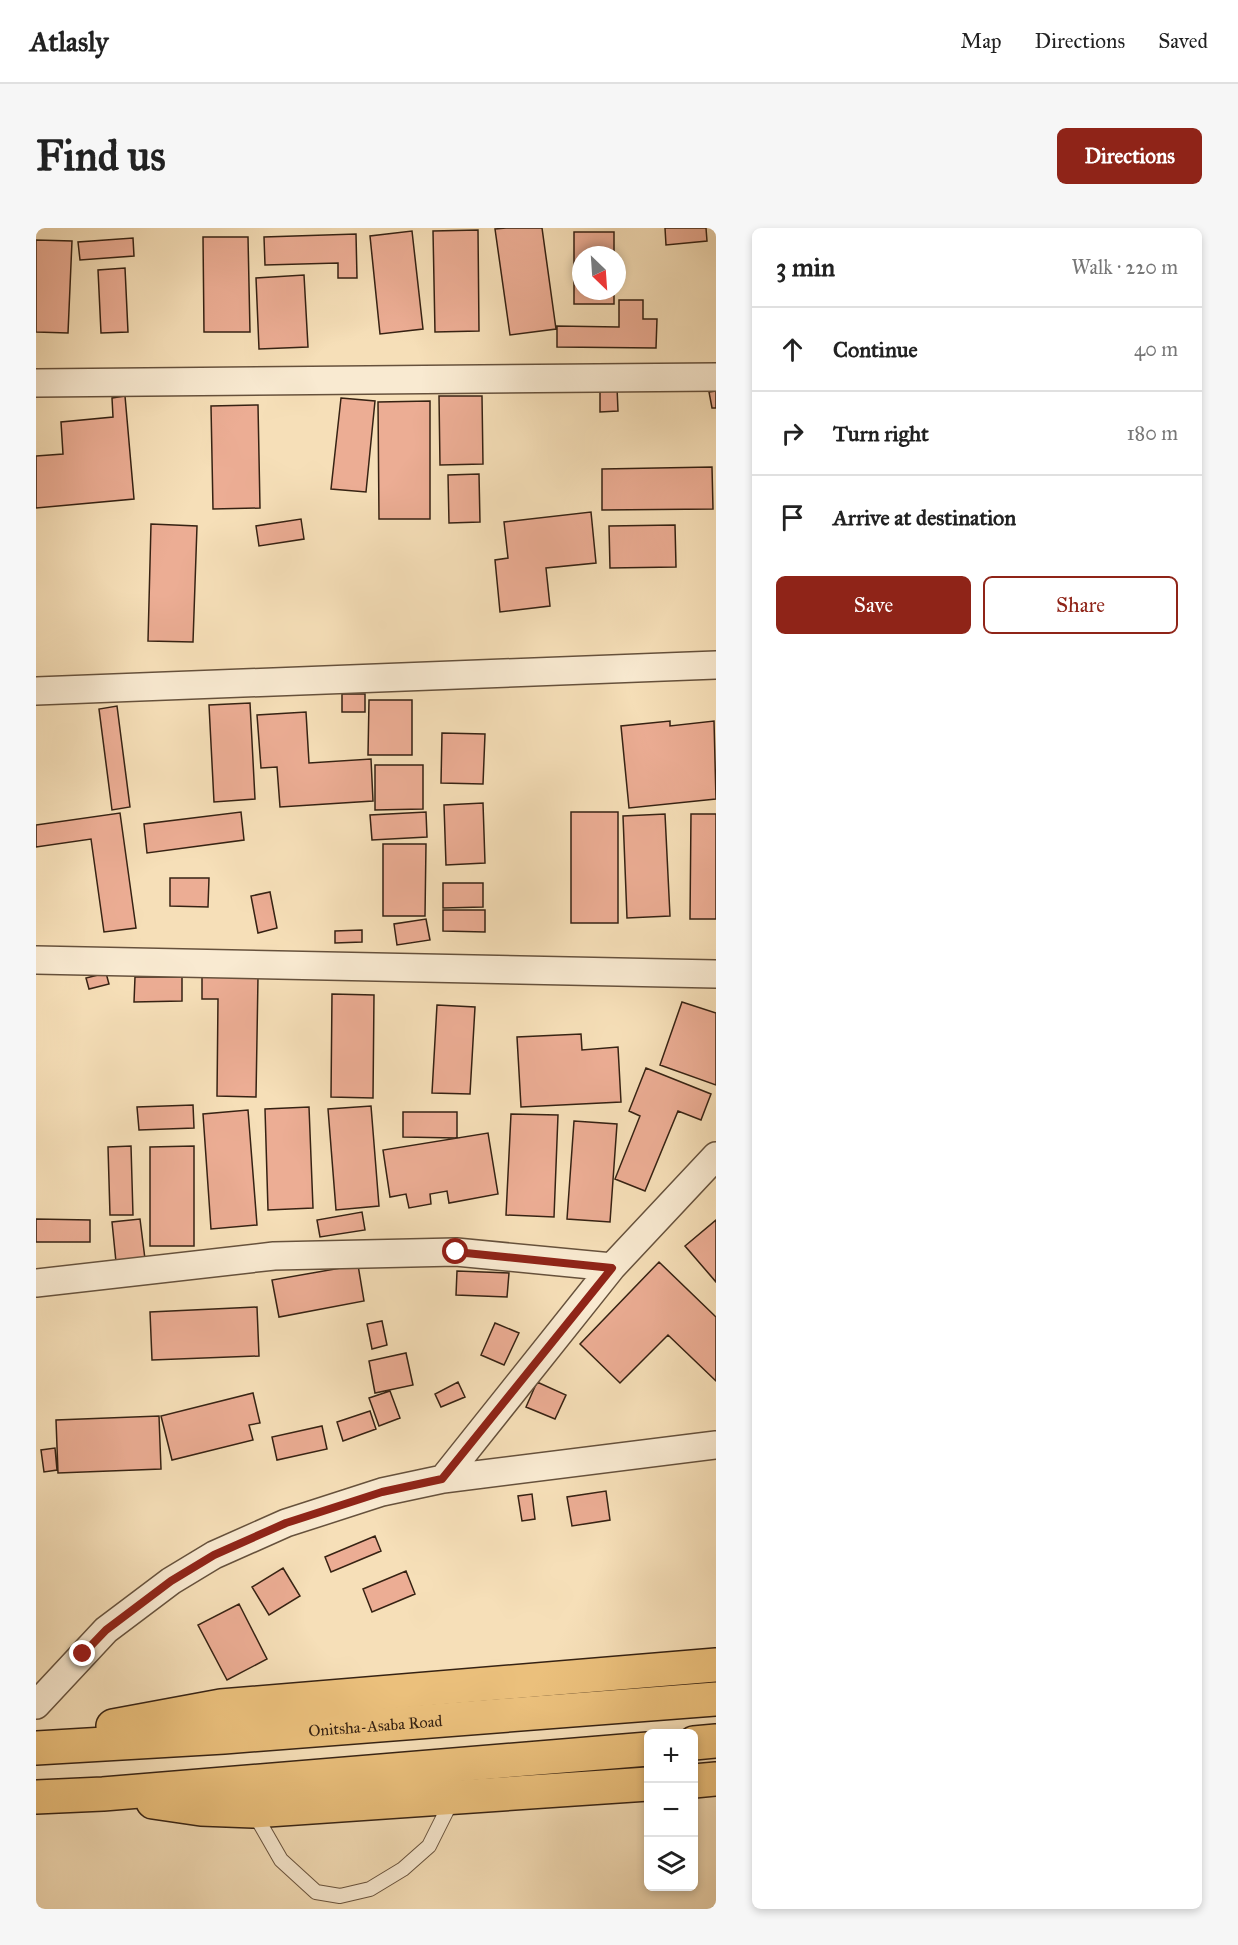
<!DOCTYPE html>
<html lang="en">
<head>
<meta charset="utf-8">
<style>
	:root { --surface:#fff; --page:#f6f6f6; --text:#222; --muted:#767676; --line:#e0e0e0; --accent:#8f2418 }
	body { margin:0; font-family:"IM FELL Great Primer",serif; background:var(--page); color:var(--text) }
	.controls { position:absolute; right:18px; bottom:18px; display:grid; overflow:hidden; border-radius:9px; box-shadow:0 3px 9px #0003 }
	.controls button { width:54px; height:54px; display:grid; place-items:center; padding:0; border:0; border-bottom:2px solid var(--line); background:var(--surface); color:var(--text); font:30px sans-serif }
	.compass { position:absolute; left:536px; top:18px; width:54px; height:54px; border-radius:50%; background:var(--surface); box-shadow:0 3px 9px #0003; rotate:155deg }
	.stop { position:absolute; width:18px; height:18px; margin:-14px; border:4px solid #8f2418; border-radius:50%; background:#fff }
	.stop.end { background:#8f2418; border-color:#fff; box-shadow:0 2px 6px #0008 }
	.list { margin:0; padding:0; list-style:none }
	h2 { display:flex; justify-content:space-between; align-items:center; height:78px; margin:0; padding:0 24px; font-size:26px }
	h2 small { font-size:20px; font-weight:400; color:var(--muted) }
	.list li { display:grid; grid-template-columns:39px 1fr auto; gap:18px; align-items:center; box-sizing:border-box; height:84px; padding:0 24px; border-top:2px solid var(--line) }
	.list b { display:block; font-size:22px; white-space:nowrap }
	.list em { font-size:20px; font-style:normal; color:var(--muted) }
	.actions { display:flex; gap:12px; padding:18px 24px }
	.actions a { flex:1; padding:14px 0; border:2px solid var(--accent); border-radius:9px; text-align:center; font-size:21px; color:var(--accent) }
	.actions .main { background:var(--accent); color:#fff }
	.icon { flex:none; width:33px; height:33px; fill:none; stroke:currentColor; stroke-width:2; stroke-linecap:round; stroke-linejoin:round }
	.map { position:relative; flex:none; width:680px; height:1681px; overflow:hidden; border-radius:9px }
	header { display:flex; align-items:center; gap:36px; box-sizing:border-box; height:84px; padding:0 30px; background:var(--surface); border-bottom:2px solid var(--line) }
	header strong { font-size:28px }
	nav { display:flex; gap:33px; margin-inline-start:auto; font-size:21px }
	.intro { display:flex; align-items:center; justify-content:space-between; box-sizing:border-box; height:144px; padding:0 36px }
	h1 { margin:0; font-size:42px }
	.button { padding:15px 27px; border-radius:9px; background:var(--accent); color:#fff; font-size:21px; font-weight:700 }
	main { display:flex; gap:36px; padding:0 36px }
	aside { flex:1; background:var(--surface); border-radius:9px; box-shadow:0 3px 9px #0003 }
	.map>svg:first-child { display:block }
</style>
</head>
<body>
<header>
<strong>Atlasly</strong>
<nav><a>Map</a><a>Directions</a><a>Saved</a></nav>
</header>
<div class="intro"><h1>Find us</h1><a class="button">Directions</a></div>
<main>
<div class="map">
<svg width="680" height="1681" viewBox="0 0 680 1681">
	<rect width="100%" height="100%" fill="#f6dfb8"/>
	<filter id="stains"><feTurbulence type="fractalNoise" baseFrequency=".00333" numOctaves="4"/><feColorMatrix values="0 0 0 0 .2 0 0 0 0 .09 0 0 0 0 .02 0 0 0 .5 -.17"/></filter>
	<radialGradient id="worn" r=".72"><stop offset=".6" stop-color="#630" stop-opacity="0"/><stop offset="1" stop-color="#630" stop-opacity=".3"/></radialGradient>
	<path fill="#ecad94" stroke="#362213" stroke-width="1.5" d="M470,0H506L520,101L474,107L459,1Z
		M629,0H670L671,13L630,17Z
		M442,2L443,103L399,104L397,3Z
		M376,3L387,101L344,106L334,8Z
		M538,4H578V27H545V63H578V76H538Z
		M320,6L321,50H302V35L229,37L228,9Z
		M167,9H212L214,104H168Z
		M97,10L98,28L44,32L42,14Z
		M0,12L36,13L32,105L0,104Z
		M89,40L92,104L65,105L62,42Z
		M268,47L272,119L223,121L220,50Z
		M583,72H607V91H621L620,120L521,119V98L583,99Z
		M581,159L582,183L564,184V160Z
		M680,163V180H676L673,164Z
		M89,168L98,271L0,280V228L27,226L25,194L77,189L76,170Z
		M403,168H446L447,236L404,237Z
		M305,170L339,173L330,264L295,261Z
		M394,173V291H343L342,174Z
		M222,177L224,280L177,281L175,178Z
		M676,239L677,281L566,282V241Z
		M443,246L444,294L413,295L412,247Z
		M555,284L560,335L510,340L514,378L464,384L459,332L472,330L468,294Z
		M265,291L268,311L223,318L220,298Z
		M115,296L161,298L157,414L112,413Z
		M639,297L640,339L574,340L573,298Z
		M306,466H329V484H306Z
		M333,472H376V527H332Z
		M214,475L219,571L178,574L173,477Z
		M81,478L94,579L76,582L63,481Z
		M270,484L273,535L335,531L337,573L244,579L241,539L225,540L221,487Z
		M634,493V498L678,493L680,571L593,580L585,498Z
		M406,505L449,506L447,556L405,555Z
		M339,537H387V581L339,582Z
		M447,575L449,635L410,637L408,577Z
		M205,584L208,612L111,625L108,596Z
		M390,584L391,609L336,612L334,587Z
		M535,584H582V695H535Z
		M84,585L100,700L68,704L55,611L0,619V597Z
		M629,586L634,688L591,690L587,588Z
		M655,586H680V691H654Z
		M347,616H390L389,688H347Z
		M134,650H173L172,679L134,678Z
		M407,655H447V679L407,680Z
		M234,664L241,700L222,705L215,668Z
		M407,682H449V704L407,703Z
		M390,691L394,712L361,717L358,696Z
		M326,702V714L299,715V703Z
		M70,745L73,756L53,761L50,750Z
		M99,749H146V773L98,774Z
		M166,749H222L220,869L181,868L182,771H166Z
		M296,766L338,767L337,870L295,869Z
		M646,774L680,785V857L624,837Z
		M401,777L439,779L434,866L396,865Z
		M545,806L546,822L582,819L585,874L485,879L481,809Z
		M610,840L675,866L665,892L642,883L609,963L579,951L604,888L593,883Z
		M157,877L158,900L103,902L101,879Z
		M335,878L343,978L300,982L292,881Z
		M273,879L277,980L232,982L229,881Z
		M212,882L221,997L175,1001L167,886Z
		M367,884H421V910L367,909Z
		M475,886L522,887L518,989L470,987Z
		M538,893L581,896L574,994L531,991Z
		M452,905L462,966L413,975L411,963L394,966L395,976L373,980L370,966L354,969L347,922Z
		M95,918L97,987H74L72,919Z
		M158,918V1018H114V919Z
		M326,984L329,1002L284,1009L281,992Z
		M0,991L54,992V1014H0Z
		M104,991L109,1031L80,1034L76,994Z
		M680,992V1054L649,1018Z
		M623,1034L680,1089V1153L632,1107L584,1155L544,1116Z
		M322,1037L328,1073L243,1089L236,1052Z
		M421,1043L473,1045L471,1069L420,1067Z
		M221,1079L223,1128L116,1132L114,1084Z
		M346,1093L351,1117L336,1121L331,1096Z
		M459,1095L483,1105L468,1137L445,1127Z
		M370,1125L377,1157L339,1165L333,1133Z
		M422,1154L429,1169L405,1179L399,1166Z
		M501,1154L530,1167L519,1191L490,1179Z
		M354,1163L364,1190L343,1198L333,1170Z
		M217,1165L224,1195L213,1197L217,1212L136,1232L125,1188Z
		M334,1183L340,1201L307,1213L301,1194Z
		M123,1188L125,1241L22,1245L20,1192Z
		M286,1198L291,1221L241,1232L236,1209Z
		M19,1220L21,1242L8,1244L5,1222Z
		M570,1263L574,1292L536,1298L531,1269Z
		M496,1266L499,1291L486,1293L482,1268Z
		M339,1308L345,1323L295,1344L289,1329Z
		M247,1340L264,1368L233,1387L216,1359Z
		M370,1343L379,1366L336,1384L327,1361Z
		M203,1376L231,1431L191,1452L162,1397Z"/>
	<g fill="none" stroke-linecap="round" stroke-linejoin="round">
		<g stroke="#66513c" stroke-width="16">
			<path id="lane" d="M218,1585L245,1632L280,1664L304,1668L334,1661L367,1641L393,1618L417,1570"/>
		</g>
		<g stroke="#66513c" stroke-width="30">
			<path id="street" d="M0,155L680,149
				M0,463L680,437
				M0,732L680,746
				M0,1055L238,1028L420,1024L576,1039
				M407,1251L680,1217
				M0,1477L70,1402L135,1353L178,1327L250,1295L346,1264L407,1251L576,1039L680,928"/>
		</g>
		<g stroke="#362213" stroke-width="36">
			<g id="highway">
				<path d="M77,1498L185,1478L680,1437"/>
				<path d="M658,1515L680,1513"/>
				<path id="s1" d="M0,1520L188,1509L680,1471"/>
				<path d="M658,1553L680,1551"/>
				<path d="M0,1569L67,1566L612,1521"/>
				<path d="M117,1574L165,1581L217,1583L612,1556"/>
			</g>
		</g>
		<use href="#lane" stroke="#f9ead1" stroke-width="14"/>
		<use href="#street" stroke="#f9ead1" stroke-width="27"/>
		<use href="#highway" stroke="#ebc07c" stroke-width="33"/>
	</g>
	<g fill="none" stroke-linecap="round" stroke-linejoin="round">
		<path stroke="#8f2418" stroke-width="8" d="M47,1426L70,1402L135,1353L178,1327L250,1295L346,1264L406,1251L576,1040L420,1024"/>
	</g>
	<g text-anchor="middle" dominant-baseline="central" stroke-width="5" stroke-linejoin="round" paint-order="stroke">
		<g font-size="16" fill="#362213" stroke="#f9ead1">
			<text stroke="none"><textPath href="#s1" startOffset="340">Onitsha-Asaba Road</textPath></text>
		</g>
	</g>
	<rect width="100%" height="100%" filter="url(#stains)"/>
	<rect width="100%" height="100%" fill="url(#worn)"/>
</svg>
<div class="controls">
<button>+</button>
<button>−</button>
<button><svg class="icon" aria-label="layers" viewBox="0 0 24 24"><path d="M12 4l9 5-9 5-9-5zM3 14l9 5 9-5"/></svg></button>
</div>
<svg class="compass" viewBox="-18 -18 36 36"><path d="M0-13l5 13h-10z" fill="#e53935"/><path d="M0 13l5-13h-10z" fill="#767676"/></svg>
<div class="stop" style="left:420px;top:1024px"></div>
<div class="stop end" style="left:47px;top:1426px"></div>
</div>
<aside>
<h2>3 min<small>Walk · 220 m</small></h2>
<ul class="list">
<li><svg class="icon" aria-label="ahead" viewBox="0 0 24 24"><path d="M12 20V5M6 11l6-6 6 6"/></svg><div><b>Continue</b></div><em>40 m</em></li>
<li><svg class="icon" aria-label="right" viewBox="0 0 24 24"><path d="M7 20v-9h11M14 6l5 5-5 5"/></svg><div><b>Turn right</b></div><em>180 m</em></li>
<li><svg class="icon" aria-label="arrive" viewBox="0 0 24 24"><path d="M6 21V4h12l-3 4 3 4H6"/></svg><div><b>Arrive at destination</b></div></li>
</ul>
<div class="actions"><a class="main">Save</a><a>Share</a></div>
</aside>
</main>
</body>
</html>
